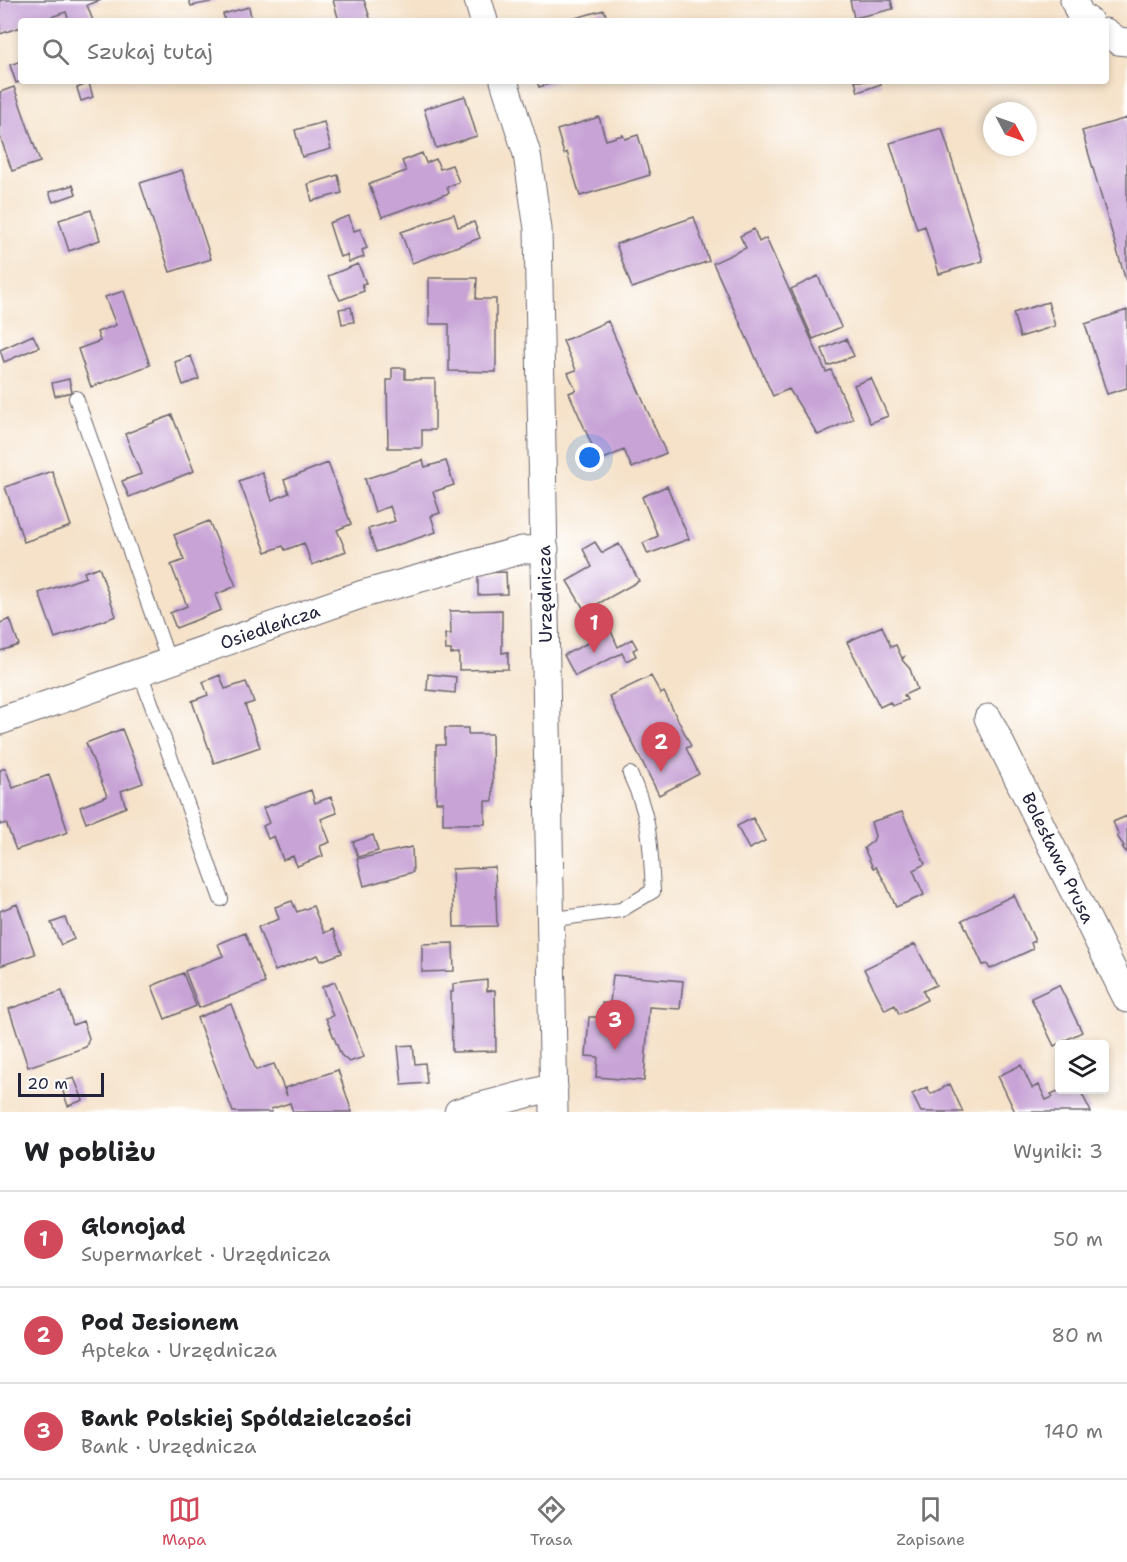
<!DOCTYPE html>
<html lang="pl">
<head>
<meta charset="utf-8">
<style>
	:root { --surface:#fff; --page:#f2f2f2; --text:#202124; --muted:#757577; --line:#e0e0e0; --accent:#d1495b }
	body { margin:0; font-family:"Shantell Sans",sans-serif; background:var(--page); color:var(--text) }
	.controls { position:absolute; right:18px; bottom:18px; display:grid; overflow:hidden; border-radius:6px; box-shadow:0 3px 9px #0003 }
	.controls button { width:54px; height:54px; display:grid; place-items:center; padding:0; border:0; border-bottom:2px solid var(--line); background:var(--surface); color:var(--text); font:30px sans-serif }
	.compass { position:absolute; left:983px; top:102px; width:54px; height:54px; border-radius:50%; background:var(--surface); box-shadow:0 3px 9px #0003; rotate:131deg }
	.scale { position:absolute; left:18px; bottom:15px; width:86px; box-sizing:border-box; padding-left:6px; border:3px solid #22223b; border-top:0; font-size:16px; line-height:21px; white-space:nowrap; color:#22223b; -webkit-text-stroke:4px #fff; paint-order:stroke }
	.you { position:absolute; left:590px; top:458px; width:21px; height:21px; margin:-15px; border:4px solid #fff; border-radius:50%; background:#1a73e8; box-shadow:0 0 0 9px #1a73e833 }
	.badge { display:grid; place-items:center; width:39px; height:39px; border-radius:50%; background:var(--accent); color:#fff; font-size:20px; font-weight:700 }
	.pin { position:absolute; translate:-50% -50px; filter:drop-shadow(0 2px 3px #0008) }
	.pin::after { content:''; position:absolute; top:32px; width:21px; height:18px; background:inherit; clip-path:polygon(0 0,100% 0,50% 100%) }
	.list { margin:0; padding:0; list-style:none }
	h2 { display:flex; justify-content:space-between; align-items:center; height:78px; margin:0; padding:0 24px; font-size:26px }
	h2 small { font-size:20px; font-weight:400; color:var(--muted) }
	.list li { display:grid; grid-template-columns:39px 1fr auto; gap:18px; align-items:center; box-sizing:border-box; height:96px; padding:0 24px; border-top:2px solid var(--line) }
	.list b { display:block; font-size:22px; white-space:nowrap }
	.list p { margin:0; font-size:20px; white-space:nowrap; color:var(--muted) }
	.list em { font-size:20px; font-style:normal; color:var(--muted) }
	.icon { flex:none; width:33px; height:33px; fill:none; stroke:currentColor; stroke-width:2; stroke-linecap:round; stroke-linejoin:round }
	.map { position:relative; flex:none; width:1127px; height:1112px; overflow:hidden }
	.search { position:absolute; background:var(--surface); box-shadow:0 3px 9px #0003; left:18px; right:18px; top:18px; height:66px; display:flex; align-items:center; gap:15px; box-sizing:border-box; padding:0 21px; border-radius:6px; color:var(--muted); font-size:22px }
	.sheet { height:366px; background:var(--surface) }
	nav { display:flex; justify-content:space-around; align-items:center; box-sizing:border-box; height:84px; border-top:2px solid var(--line); background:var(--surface); font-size:16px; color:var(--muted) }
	nav a { display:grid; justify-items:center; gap:3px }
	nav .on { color:var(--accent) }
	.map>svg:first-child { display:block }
</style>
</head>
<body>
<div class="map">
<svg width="1127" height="1112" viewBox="0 0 1127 1112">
	<rect width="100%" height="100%" fill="#fff"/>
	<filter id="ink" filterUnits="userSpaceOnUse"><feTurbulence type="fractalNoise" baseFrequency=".0167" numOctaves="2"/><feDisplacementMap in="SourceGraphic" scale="12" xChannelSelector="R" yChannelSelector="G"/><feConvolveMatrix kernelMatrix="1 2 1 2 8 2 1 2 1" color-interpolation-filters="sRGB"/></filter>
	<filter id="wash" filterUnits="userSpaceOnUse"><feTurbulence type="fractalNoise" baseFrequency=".008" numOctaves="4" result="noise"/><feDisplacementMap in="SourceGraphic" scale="24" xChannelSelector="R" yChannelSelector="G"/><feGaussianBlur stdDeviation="1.35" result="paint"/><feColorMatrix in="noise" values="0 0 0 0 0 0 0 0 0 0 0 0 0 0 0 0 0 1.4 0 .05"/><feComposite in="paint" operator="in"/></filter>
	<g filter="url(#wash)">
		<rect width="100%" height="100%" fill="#f5e2c9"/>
		<g id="blocks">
			<path fill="#c7a3d6" d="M0,0H102L87,5L93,21H69L66,12L39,21H21V27L0,34Z
				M189,0H216V1L191,6Z
				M333,0H364L371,21H339Z
				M850,0H891L893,9L854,18Z
				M249,7L252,21H225L223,14Z
				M604,10L608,21H568V20Z
				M21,61V81L16,83L10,65Z
				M537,81H556V82L539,87Z
				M855,81H880L881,84L858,92Z
				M89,83L93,97L81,101L77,88Z
				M14,87L40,162L12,171L0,136V92Z
				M465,96L477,136L436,148L424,109Z
				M599,117L606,140L623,135L625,139L638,135L650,175L580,196L567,152L564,154L557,130Z
				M1127,118V281H1126L1082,131Z
				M324,122L331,149L302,157L295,130Z
				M942,128L983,261L939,274L925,226L917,229L890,143Z
				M422,153L426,163L436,159L440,169L452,165L459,182L447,187L449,193L382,217L369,184L406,171L402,161Z
				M182,170L211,259L170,272L140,183Z
				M338,175L342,193L312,201L308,184Z
				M73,185L76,194L53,202L49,192Z
				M91,210L100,240L69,251L59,220Z
				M454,214L458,227L474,222L480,238L412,263L401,232Z
				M349,216L354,231L360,229L367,248L362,250L364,257L349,262L347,255L340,257L329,223Z
				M694,217L709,261L632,288L616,244Z
				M754,229L759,242L766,238L826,372L831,370L853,419L818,435L789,389L773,396L713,263L746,248L740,236Z
				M358,264L366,283L362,284L364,291L340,300L328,276Z
				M818,276L841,327L813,339L791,289Z
				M429,278H477L476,299H496V372L449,371V324H429Z
				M124,291L150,365L91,387L78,349L100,341L97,332L116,325L105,297Z
				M1048,302L1055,326L1020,337L1013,313Z
				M351,307L354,322L342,324L339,309Z
				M1127,310V388L1107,394L1085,324Z
				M608,321L666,453L632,468L624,450L599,461L569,393L576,390L568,373L576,370L563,341Z
				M33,335L39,347L4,362L0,350Z
				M846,339L854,356L828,366L822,349Z
				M191,356L199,379L183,385L175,362Z
				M392,368H405V379H435V430H422V448H388L387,380H392Z
				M871,378L888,416L870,423L854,385Z
				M69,379L72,392L55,396L52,383Z
				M172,415L194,471L129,497L122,481L141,474L125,434Z
				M423,460L425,467L446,461L454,485L433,492L440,513L431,516L436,532L376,552L368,529L395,521L390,506L375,512L365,479Z
				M328,463L351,524L337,530L346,551L312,565L304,543L285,550L283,546L266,552L239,481L262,472L272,500L289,493L284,480Z
				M52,471L71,526L24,542L5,487Z
				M667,486L689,539L648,554L643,543L658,536L642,497Z
				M209,521L236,586L215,595L221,610L176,628L170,613L187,606L171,565L184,560L174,535Z
				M595,542L602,553L619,544L639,581L585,611L567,581L592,567L583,549Z
				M99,567L116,616L55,638L39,593L86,577L84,572Z
				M506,572L507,594L478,595V573Z
				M502,610V653L508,652V669L459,670V653L451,654V650H446L445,634H451L450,611Z
				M10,619L19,645L0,651V623Z
				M882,626L891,647L896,645L902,658L904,657L902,660L910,669L917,689L904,695L907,700L892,706L890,702L880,707L847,642Z
				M611,631L618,647L632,639L637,648L633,650L636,656L626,661L622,653L575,676L564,655Z
				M428,674L456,677L455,693L427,690Z
				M220,675L225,689L246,682L254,702L245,705L260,747L214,763L192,701L208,695L203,682Z
				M651,676L661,694L664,692L691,746L686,748L699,774L659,795L609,696Z
				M445,728H468V734H492L493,801H485V824H443V802H436V745H445Z
				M122,729L143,783L121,791L126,807L86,823L80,807L107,796L86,743Z
				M5,768L13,788L49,775L68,832L16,850L6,823L0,825V770Z
				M311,790L315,803L331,797L337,813L321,819L330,842L320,846L323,856L297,866L293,856L283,860L274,836L268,839L263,826L269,823L263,808Z
				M902,812L925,864L913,870L924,895L896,907L885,882L876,867L873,868L864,848L873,841L875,836L871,822Z
				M1127,816V853L1122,847L1124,846L1117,836L1119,835L1113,822Z
				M753,818L765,841L749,849L737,826Z
				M373,835L378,851L358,857L353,842Z
				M412,847L413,872L364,886L357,859Z
				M495,867L497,926L454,927L452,869Z
				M1014,895L1035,941L1031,943L1033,949L990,969L987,964L983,965L962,920Z
				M292,901L297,912L313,906L324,933L333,929L342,953L321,961L318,955L275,971L258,927L279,919L275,907Z
				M17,904L35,954L0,966V911Z
				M65,918L74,939L61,945L51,923Z
				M245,933L265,983L199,1008L185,971L223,956L218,944Z
				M453,943L454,971L422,972V944Z
				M915,944L936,985L923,991L927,1000L899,1014L895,1005L885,1010L864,969Z
				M183,973L196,1006L165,1019L152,986Z
				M613,975L683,981L680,1009L649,1007L644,1081L596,1077L598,1057L586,1056L589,1017H600L602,1003H610Z
				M487,980V991L495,990L496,1051L452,1052L451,992H453V984Z
				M335,982L364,1057L349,1062L341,1055L326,1018L333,1016L322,987Z
				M1059,985L1082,1032L1054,1046L1031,998Z
				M62,991L73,1025L83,1021L89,1038L86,1047L28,1067L9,1009Z
				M231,1004L256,1070L274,1064L287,1096L285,1088L338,1070L352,1112H293L290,1103L271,1109L272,1112H233L197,1018Z
				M413,1045L415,1064L425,1063L427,1083L402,1085L398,1046Z
				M1021,1065L1032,1088L1039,1085L1046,1100L1053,1097L1051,1094L1060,1090H1080L1091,1112H1015L998,1076Z
				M74,1078L83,1100L68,1106L60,1083Z
				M950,1084L963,1112H921L912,1094L927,1087L931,1094Z"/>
		</g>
	</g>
	<g filter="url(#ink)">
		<use href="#blocks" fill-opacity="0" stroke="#6c656d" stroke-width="1.5"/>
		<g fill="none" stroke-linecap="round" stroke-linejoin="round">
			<g stroke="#6c656d" stroke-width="16">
				<path id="service" d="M76,398L169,662
					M140,672L221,899
					M548,920L621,910L653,891C650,842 651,819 630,774"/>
			</g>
			<g stroke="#6c656d" stroke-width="29">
				<path id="minor" d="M478,0L484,21
					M1074,0L1080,15L1089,21
					M1106,32L1118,41L1127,42
					M504,81L527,154L538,229L554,1112
					M988,718L1127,999
					M0,721L363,594L522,550L545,549
					M458,1112L554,1087"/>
			</g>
			<use href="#service" stroke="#fff" stroke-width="14"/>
			<use href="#minor" stroke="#fff" stroke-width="27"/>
		</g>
	</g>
	<g text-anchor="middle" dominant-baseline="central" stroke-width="4.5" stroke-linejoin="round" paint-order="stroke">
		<g font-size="18" fill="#22223b" stroke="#fff">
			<text transform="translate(545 594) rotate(-91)">Urzędnicza</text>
			<text transform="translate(270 627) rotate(-19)">Osiedleńcza</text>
			<text transform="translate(1058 858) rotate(64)">Bolesława Prusa</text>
		</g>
	</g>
</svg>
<div class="controls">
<button><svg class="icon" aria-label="layers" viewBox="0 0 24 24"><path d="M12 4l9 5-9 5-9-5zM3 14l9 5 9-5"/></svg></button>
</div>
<svg class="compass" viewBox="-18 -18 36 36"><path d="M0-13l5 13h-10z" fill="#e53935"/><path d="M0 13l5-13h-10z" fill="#757577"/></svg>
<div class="scale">20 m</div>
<div class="you"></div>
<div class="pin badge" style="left:594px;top:653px">1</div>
<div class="pin badge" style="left:661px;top:772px">2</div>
<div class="pin badge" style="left:615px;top:1050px">3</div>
<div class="search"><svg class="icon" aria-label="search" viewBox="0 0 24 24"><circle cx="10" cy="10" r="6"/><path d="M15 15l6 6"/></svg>Szukaj tutaj</div>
</div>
<section class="sheet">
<h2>W pobliżu<small>Wyniki: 3</small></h2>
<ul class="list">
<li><span class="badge">1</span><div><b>Glonojad</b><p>Supermarket · Urzędnicza</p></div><em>50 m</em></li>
<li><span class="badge">2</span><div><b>Pod Jesionem</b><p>Apteka · Urzędnicza</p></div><em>80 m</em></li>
<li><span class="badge">3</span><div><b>Bank Polskiej Spóldzielczości</b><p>Bank · Urzędnicza</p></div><em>140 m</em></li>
</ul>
</section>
<nav>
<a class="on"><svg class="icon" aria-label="map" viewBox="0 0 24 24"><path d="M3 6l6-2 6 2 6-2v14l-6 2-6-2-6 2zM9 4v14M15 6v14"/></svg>Mapa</a>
<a><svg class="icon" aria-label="directions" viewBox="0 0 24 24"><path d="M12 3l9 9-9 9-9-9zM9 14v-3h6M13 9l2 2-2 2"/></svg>Trasa</a>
<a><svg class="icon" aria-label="saved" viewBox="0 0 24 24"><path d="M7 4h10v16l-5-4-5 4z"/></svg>Zapisane</a>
</nav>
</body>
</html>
